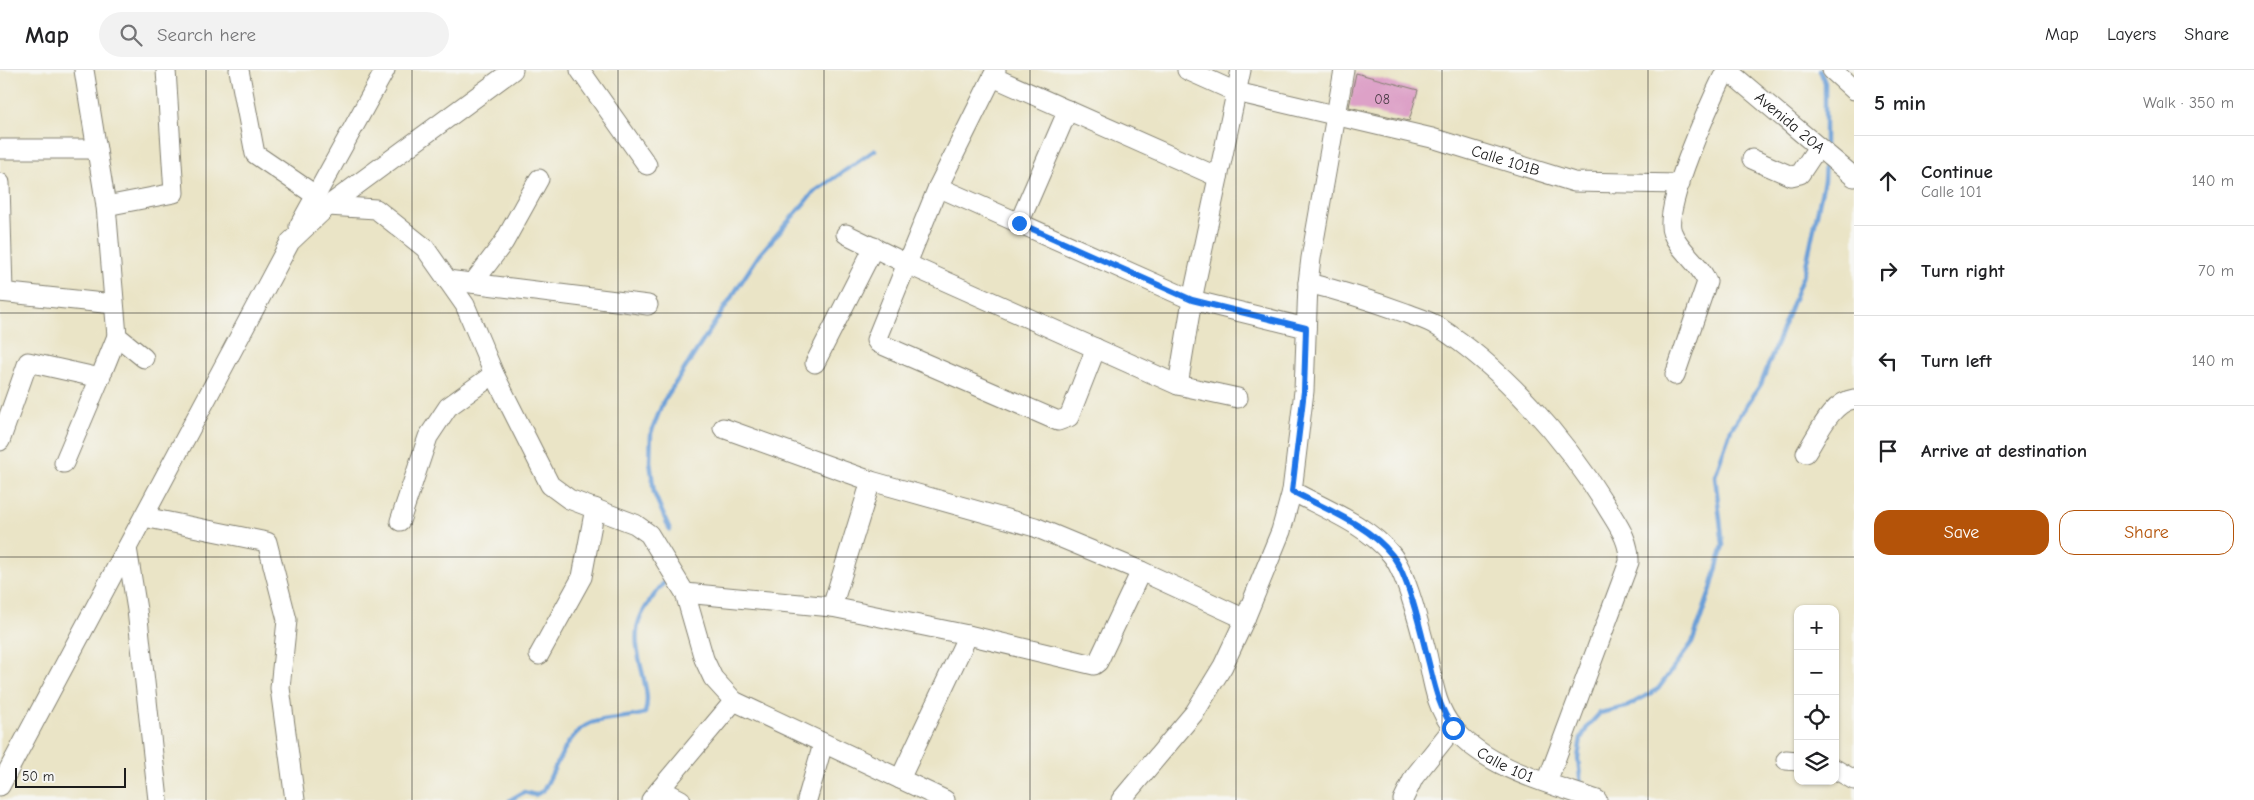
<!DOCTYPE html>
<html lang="en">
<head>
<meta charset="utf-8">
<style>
	:root { --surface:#fff; --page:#f2f2f2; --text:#202124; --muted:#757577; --line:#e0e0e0; --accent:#b45309 }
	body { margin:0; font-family:"Comic Neue",sans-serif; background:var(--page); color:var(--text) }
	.controls { position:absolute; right:15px; bottom:15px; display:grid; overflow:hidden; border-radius:10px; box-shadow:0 1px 4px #0004 }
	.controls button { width:45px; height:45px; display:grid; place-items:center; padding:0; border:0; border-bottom:1px solid var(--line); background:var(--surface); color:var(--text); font:25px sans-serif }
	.scale { position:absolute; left:15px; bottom:12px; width:111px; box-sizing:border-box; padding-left:5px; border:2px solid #1c1c1c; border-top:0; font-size:14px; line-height:18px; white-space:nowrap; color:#1c1c1c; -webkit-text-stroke:4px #f6f6f2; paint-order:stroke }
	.stop { position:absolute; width:15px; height:15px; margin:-11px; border:4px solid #1a73e8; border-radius:50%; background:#fff }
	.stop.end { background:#1a73e8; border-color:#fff; box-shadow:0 1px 5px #0008 }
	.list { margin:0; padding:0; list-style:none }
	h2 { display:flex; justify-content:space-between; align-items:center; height:65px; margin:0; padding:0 20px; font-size:21px }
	h2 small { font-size:16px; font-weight:400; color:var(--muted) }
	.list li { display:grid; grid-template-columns:32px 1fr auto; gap:15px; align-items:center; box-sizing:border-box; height:90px; padding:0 20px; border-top:1px solid var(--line) }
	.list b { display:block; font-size:19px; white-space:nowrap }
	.list p { margin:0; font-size:16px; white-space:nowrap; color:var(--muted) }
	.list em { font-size:16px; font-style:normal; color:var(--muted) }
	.actions { display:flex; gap:10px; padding:15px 20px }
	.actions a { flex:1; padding:11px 0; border:1px solid var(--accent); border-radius:15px; text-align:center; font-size:18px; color:var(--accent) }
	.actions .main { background:var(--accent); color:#fff }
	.icon { flex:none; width:28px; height:28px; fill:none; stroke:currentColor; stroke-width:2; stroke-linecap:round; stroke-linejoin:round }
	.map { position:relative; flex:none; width:1854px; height:730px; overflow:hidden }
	header { display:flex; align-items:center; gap:30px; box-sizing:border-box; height:70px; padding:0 25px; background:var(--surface); border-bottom:1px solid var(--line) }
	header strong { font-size:24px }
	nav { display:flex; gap:28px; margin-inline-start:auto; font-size:18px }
	.search { width:350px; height:45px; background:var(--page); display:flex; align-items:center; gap:12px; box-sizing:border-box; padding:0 18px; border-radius:28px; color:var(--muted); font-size:19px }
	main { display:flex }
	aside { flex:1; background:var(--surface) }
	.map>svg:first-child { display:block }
</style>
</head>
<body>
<header>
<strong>Map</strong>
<div class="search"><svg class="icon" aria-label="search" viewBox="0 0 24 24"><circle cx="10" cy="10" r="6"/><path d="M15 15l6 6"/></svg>Search here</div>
<nav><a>Map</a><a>Layers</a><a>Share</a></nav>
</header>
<main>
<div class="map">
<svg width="1854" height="730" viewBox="0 0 1854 730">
	<rect width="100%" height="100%" fill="#f6f6f2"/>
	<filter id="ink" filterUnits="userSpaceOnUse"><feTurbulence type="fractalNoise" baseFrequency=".02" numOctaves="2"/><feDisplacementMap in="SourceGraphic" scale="10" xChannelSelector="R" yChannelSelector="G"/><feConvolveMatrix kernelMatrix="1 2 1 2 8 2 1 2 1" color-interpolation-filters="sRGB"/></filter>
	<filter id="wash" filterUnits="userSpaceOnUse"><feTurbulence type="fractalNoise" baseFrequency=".0096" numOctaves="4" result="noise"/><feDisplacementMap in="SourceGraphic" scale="20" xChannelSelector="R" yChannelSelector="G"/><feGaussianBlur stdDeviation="1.12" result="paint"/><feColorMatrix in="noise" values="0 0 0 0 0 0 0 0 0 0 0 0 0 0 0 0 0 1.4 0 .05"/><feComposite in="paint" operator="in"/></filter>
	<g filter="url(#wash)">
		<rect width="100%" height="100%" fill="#eae4c6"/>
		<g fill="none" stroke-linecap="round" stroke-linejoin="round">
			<path stroke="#6b9fd7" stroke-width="4.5" d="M1820,0L1825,13V75
				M670,460L654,423L650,391L651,363L663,332L759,185L814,122L875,80
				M1581,717L1578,688L1581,668L1588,656L1600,643L1626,637L1658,619L1692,573L1711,519L1723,475L1715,406L1731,359L1761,314L1805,200L1824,111L1825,91
				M510,730L524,722L535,725L543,721C556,699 566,663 591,653C607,647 628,649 645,643C649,629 646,619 643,605C630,555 636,548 666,510"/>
		</g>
		<g id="blocks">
			<path fill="#dda1c7" d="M1356,3L1418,20L1409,51L1349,37Z"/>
		</g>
	</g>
	<g filter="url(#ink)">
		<use href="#blocks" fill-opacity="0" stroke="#838071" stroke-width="1"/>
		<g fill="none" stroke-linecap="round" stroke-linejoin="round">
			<g stroke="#838071" stroke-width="21">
				<g id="minor">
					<path d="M84,0L106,136L117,266L144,288"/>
					<path d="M239,0L255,84L315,125"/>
					<path d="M580,0L647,95"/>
					<path d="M996,0L938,117L876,270L878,273L1058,351L1069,347L1096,278"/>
					<path id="s1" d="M1187,0L1236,22L1432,68L1574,112L1680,114"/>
					<path id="s2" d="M1727,0L1854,107"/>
					<path d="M1832,0L1854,20"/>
					<path d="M993,7L1218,107"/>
					<path d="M0,79H97"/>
					<path d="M1752,89L1791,106L1800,104L1818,77"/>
					<path d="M0,113L3,222"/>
					<path d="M938,117L1192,230L1306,258"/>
					<path d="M106,136L174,123L166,0"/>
					<path d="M328,136L376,139L425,178L465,235L494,304L550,415L569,429L635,454L649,464L685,523L704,589L713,608L734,631L945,730"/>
					<path d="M1019,153L1068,40"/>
					<path d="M299,156L385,0"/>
					<path d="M846,164L907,194L1178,315L1238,328"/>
					<path d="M447,210L648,235"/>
					<path d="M473,213L504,172L539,109"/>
					<path d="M1308,213C1341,221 1373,231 1406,243C1416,247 1428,250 1437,256C1503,298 1564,368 1605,434C1616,453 1630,469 1629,492L1547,712"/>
					<path d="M0,222L113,234"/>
					<path d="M815,293L874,177"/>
					<path d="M1675,305L1707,212C1700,193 1679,181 1672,162C1662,138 1713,27 1726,0"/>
					<path d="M100,308L117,266"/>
					<path d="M1178,315L1192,230L1241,0"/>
					<path d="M723,358L871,411L1035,457L1141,501L1245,549"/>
					<path d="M0,371L28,292L100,308L64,393"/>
					<path d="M1806,383C1818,365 1831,332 1854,329"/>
					<path id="s3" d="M1292,421C1325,439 1367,455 1391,484C1407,503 1420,559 1427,584C1433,610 1435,637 1453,658C1488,699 1548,713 1597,730"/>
					<path d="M144,447L267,472L287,550L280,618L295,730"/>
					<path d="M400,451L428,367L448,337L494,304"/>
					<path d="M127,478L137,540L158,730"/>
					<path d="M685,523L832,537L968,565L1094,595L1098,592L1141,501"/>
					<path d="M832,537L871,411"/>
					<path d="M539,585L582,507L595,438"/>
					<path d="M1786,690L1798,691"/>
					<path d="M1835,699L1854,710"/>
					<path d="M900,709L968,565"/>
					<path d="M0,716L290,172L328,136L513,0"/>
					<path d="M660,719L681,730"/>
					<path d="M651,730L734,631"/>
					<path d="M807,730L823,674"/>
					<path d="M1121,730L1195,642L1223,596L1245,549L1281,461L1292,421L1304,321L1308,213L1311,188L1344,0"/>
					<path d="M1403,730L1414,707L1453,658"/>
				</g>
			</g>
			<use href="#minor" stroke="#fff" stroke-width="19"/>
		</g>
	</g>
	<g fill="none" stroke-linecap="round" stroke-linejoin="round" filter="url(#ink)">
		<path stroke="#1a73e8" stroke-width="6" d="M1019,153L1192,230L1306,258L1304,321L1292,421C1325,439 1369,455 1392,485C1408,505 1420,557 1426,582C1434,611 1436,632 1453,658"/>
	</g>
	<path fill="none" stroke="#1c1c1c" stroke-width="1" stroke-opacity="0.55" d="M206,0V730M412,0V730M618,0V730M824,0V730M1030,0V730M1236,0V730M1442,0V730M1648,0V730M0,243H1854M0,487H1854"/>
	<g text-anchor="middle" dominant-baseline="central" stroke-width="4" stroke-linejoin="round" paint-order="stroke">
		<g font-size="14" fill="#4c3d47">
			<text x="1382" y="29">08</text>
		</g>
		<g font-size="16" fill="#1c1c1c" stroke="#f6f6f2">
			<text stroke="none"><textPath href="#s2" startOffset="82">Avenida 20A</textPath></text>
			<text stroke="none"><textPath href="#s1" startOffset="332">Calle 101B</textPath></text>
			<text stroke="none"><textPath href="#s3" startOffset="369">Calle 101</textPath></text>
		</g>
	</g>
</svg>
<div class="controls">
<button>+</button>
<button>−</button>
<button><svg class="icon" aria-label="locate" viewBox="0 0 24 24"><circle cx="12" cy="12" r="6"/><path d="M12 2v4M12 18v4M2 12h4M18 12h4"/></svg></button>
<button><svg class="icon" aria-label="layers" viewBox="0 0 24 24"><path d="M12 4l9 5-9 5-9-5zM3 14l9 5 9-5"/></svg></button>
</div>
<div class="scale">50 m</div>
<div class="stop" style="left:1453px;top:658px"></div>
<div class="stop end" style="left:1019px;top:153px"></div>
</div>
<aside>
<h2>5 min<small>Walk · 350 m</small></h2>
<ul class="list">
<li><svg class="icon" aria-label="ahead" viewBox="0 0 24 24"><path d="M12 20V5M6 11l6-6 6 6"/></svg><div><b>Continue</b><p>Calle 101</p></div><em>140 m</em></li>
<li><svg class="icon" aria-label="right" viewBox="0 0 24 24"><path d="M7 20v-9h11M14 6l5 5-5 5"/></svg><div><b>Turn right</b></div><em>70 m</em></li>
<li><svg class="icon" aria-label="left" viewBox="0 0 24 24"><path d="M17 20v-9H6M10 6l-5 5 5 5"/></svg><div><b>Turn left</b></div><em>140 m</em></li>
<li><svg class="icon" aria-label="arrive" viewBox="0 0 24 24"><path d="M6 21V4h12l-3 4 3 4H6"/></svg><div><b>Arrive at destination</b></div></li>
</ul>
<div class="actions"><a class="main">Save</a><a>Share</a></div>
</aside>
</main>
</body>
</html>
